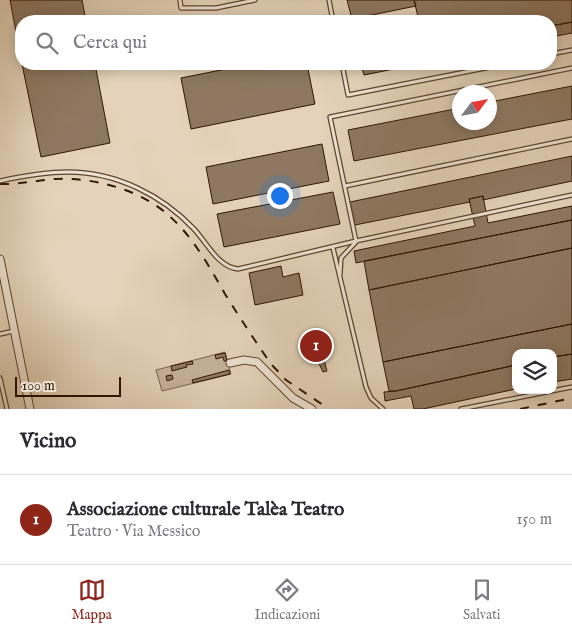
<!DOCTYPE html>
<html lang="it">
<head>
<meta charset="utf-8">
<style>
	:root { --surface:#fff; --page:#f2f2f3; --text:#2b2b33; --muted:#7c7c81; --line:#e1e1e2; --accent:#8f2418 }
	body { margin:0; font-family:"IM FELL English",serif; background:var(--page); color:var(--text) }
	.controls { position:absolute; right:15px; bottom:15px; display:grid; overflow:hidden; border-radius:10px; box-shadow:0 2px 12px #0003 }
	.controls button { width:45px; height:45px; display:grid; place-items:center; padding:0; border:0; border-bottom:1px solid var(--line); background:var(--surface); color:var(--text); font:25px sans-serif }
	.compass { position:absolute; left:452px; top:85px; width:45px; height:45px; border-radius:50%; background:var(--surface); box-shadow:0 2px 12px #0003; rotate:58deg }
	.scale { position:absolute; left:15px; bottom:12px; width:106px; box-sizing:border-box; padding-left:5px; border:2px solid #311600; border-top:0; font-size:14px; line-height:18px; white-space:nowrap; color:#311600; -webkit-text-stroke:4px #ede2d2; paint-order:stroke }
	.you { position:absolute; left:279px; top:195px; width:18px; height:18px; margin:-12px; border:4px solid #fff; border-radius:50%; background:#1a73e8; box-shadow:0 0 0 8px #1a73e833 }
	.badge { display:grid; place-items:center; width:32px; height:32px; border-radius:50%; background:var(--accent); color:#fff; font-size:16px; font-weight:700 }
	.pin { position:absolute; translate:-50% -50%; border:2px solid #fff; box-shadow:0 1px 5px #0006 }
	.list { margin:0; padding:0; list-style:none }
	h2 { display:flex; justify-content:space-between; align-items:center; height:65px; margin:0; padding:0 20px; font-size:21px }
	h2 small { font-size:16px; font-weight:400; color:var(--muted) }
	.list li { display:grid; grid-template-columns:32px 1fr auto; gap:15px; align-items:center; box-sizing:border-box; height:90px; padding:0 20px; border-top:1px solid var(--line) }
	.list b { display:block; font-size:19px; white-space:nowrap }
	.list p { margin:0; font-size:16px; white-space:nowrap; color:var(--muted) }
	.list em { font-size:16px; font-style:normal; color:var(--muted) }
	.icon { flex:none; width:28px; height:28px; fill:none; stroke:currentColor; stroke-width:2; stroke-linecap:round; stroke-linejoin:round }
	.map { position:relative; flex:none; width:572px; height:409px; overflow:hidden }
	.search { position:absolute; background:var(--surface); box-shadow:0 2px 12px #0003; left:15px; right:15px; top:15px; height:55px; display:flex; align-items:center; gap:12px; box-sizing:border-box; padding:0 18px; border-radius:20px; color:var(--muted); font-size:19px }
	.sheet { height:155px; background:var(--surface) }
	nav { display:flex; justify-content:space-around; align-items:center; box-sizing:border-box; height:70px; border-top:1px solid var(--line); background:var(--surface); font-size:14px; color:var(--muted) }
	nav a { display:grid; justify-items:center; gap:2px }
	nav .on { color:var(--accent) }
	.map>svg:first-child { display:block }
</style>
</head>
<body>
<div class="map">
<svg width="572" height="409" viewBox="0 0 572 409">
	<rect width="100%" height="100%" fill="#e4d3ba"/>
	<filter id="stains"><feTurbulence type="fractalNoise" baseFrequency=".004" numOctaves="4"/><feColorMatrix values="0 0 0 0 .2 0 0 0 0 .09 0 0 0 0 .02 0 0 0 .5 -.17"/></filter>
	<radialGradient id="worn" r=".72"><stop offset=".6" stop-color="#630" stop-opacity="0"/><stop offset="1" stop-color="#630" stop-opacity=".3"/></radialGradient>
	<path fill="#c6b39a" stroke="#7c644d" d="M225,352L231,374L162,391L156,370Z"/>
	<path fill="#8e7861" stroke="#311600" d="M10,0H82L86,21H21V59Z
		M347,0H414L416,6L352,19Z
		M414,0H572V22L551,26V21H419Z
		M572,22V33L551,37V26Z
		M22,64H95L110,143L41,157Z
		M251,64H307L315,104L191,129L181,78Z
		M361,64H419L364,75Z
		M572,86V119L354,161L348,130L460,108V122H490V102Z
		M322,144L329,181L213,204L206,167Z
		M572,156V181L483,200V196L469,199L470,202L355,225L350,202Z
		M333,192L340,224L224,247L217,214Z
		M483,196L488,223L572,206V220L356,263L354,251L475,226L469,199Z
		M572,220V248L369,290L364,261Z
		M572,248V324L383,362L369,290Z
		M281,266L283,277L299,273L303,295L255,305L249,273Z
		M572,324V354L553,357V353H516V365L396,391H389L383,362Z
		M319,339V345H321L322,348L324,347L326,351L322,352L327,371L323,372L313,351L311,352L310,349L312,348L309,342Z
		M225,353L227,361H224L223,357L216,359L215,355Z
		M572,354V379L553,382V357Z
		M192,361L193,364L186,365L187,367L172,371L171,366Z
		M516,365V389L423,409H414L411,396L385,401L384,392L396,391Z
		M229,370L230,374L193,383L192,380Z
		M172,375L173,379L167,381L166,376Z"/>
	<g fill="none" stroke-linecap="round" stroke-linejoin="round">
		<g stroke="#5e452e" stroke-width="5.5">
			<path id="service" d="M180,0L181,8H216L255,0
				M329,0L333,21
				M551,54L572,50
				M342,64L348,95L506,64
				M572,68L330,117L356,241L572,195
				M0,181C23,176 45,172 68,172C116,172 162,195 194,229C207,243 218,267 238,269L356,241
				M345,186L572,139
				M333,248L366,387L371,398L383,409
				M340,275L341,258L356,242
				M0,334L14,331
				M0,378L7,409
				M461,409L572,387"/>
		</g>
		<g stroke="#5e452e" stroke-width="9">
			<path id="minor" d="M0,259L30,409
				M230,363L244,360L257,362L293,398L312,409"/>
		</g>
		<use href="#service" stroke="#ede2d2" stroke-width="3"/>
		<use href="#minor" stroke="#ede2d2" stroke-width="7"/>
		<path stroke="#311600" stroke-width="2" stroke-dasharray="9 9" stroke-linecap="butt" d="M0,184C24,185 48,177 72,179C105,181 142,192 167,214C192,235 209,266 225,294C240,318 255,341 271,364L286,380L329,409
			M520,409L572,398"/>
	</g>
	<rect width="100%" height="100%" filter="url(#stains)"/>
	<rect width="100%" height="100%" fill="url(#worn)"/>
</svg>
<div class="controls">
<button><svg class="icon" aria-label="layers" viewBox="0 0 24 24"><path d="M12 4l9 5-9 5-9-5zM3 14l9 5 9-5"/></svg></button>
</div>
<svg class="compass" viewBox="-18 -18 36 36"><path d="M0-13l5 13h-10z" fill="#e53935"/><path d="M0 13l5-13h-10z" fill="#7c7c81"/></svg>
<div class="scale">100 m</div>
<div class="you"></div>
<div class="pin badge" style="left:316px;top:346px">1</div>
<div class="search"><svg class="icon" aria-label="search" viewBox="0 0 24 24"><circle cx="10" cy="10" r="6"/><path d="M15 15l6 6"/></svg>Cerca qui</div>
</div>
<section class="sheet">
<h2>Vicino<small></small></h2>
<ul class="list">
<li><span class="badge">1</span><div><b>Associazione culturale Talèa Teatro</b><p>Teatro · Via Messico</p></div><em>150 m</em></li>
</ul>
</section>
<nav>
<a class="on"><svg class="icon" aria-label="map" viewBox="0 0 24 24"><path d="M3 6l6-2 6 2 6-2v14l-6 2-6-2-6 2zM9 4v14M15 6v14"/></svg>Mappa</a>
<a><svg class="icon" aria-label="directions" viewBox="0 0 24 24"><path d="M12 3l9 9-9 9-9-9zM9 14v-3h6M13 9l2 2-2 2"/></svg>Indicazioni</a>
<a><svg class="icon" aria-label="saved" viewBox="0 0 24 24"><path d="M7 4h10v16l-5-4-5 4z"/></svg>Salvati</a>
</nav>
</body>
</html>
